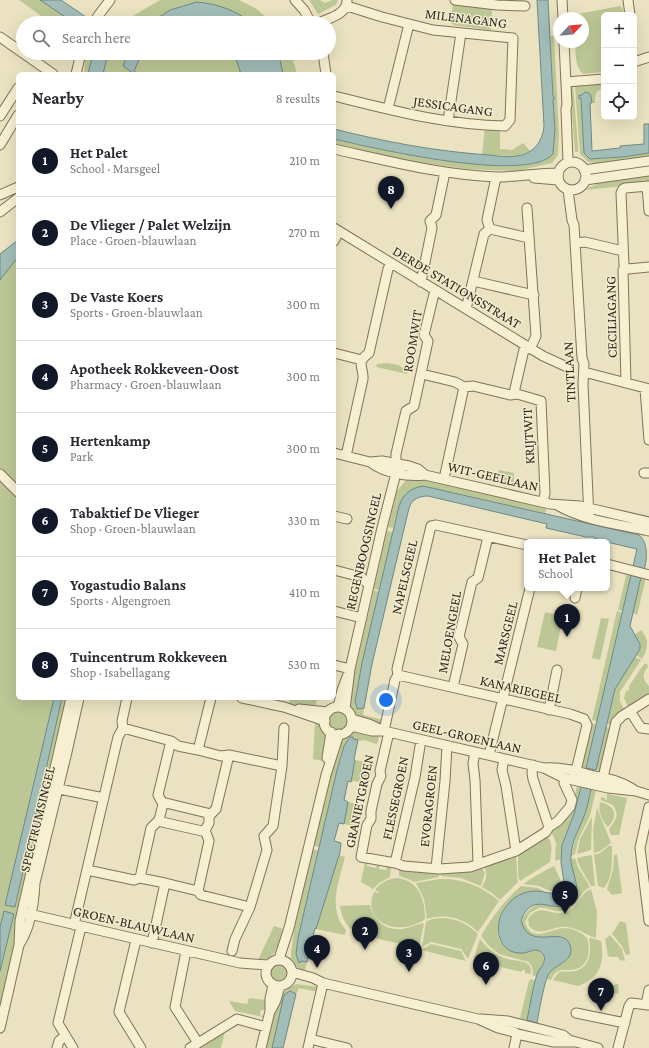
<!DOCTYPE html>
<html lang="en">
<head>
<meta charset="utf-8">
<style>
	:root { --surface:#fff; --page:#f2f2f3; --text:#2b2b33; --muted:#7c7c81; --line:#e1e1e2; --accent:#111827 }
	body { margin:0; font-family:"Crimson Pro",serif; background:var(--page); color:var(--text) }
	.controls { position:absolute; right:12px; top:12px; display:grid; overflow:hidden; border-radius:6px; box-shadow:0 4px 16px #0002 }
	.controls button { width:36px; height:36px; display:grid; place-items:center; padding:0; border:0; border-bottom:1px solid var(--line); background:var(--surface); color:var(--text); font:20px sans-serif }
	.compass { position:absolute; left:553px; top:12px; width:36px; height:36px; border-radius:50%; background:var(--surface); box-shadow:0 4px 16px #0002; rotate:64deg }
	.you { position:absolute; left:386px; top:700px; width:14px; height:14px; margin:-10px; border:3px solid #fff; border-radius:50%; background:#1a73e8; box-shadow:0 0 0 6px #1a73e833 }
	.badge { display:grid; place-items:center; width:26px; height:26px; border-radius:50%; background:var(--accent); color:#fff; font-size:13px; font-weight:700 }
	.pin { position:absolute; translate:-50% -33px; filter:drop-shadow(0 1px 2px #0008) }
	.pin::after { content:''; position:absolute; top:21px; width:14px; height:12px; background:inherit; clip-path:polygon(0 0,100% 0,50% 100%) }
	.popup { position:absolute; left:524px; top:539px; width:86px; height:52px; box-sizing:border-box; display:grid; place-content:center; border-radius:6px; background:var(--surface); filter:drop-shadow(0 1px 3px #0005); font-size:13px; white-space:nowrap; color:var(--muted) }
	.popup b { font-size:15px; color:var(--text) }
	.popup::after { content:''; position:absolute; left:50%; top:100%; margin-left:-8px; border:8px solid transparent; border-top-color:var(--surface) }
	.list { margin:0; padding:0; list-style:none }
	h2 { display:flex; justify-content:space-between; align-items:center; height:52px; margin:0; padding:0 16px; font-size:17px }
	h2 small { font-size:13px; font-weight:400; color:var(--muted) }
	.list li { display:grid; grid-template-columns:26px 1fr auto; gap:12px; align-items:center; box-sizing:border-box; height:72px; padding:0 16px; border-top:1px solid var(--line) }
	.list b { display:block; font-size:15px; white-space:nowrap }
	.list p { margin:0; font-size:13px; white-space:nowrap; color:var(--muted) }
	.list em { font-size:13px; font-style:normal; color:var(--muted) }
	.icon { flex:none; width:22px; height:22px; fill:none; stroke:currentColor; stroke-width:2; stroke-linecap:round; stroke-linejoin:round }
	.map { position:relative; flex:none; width:649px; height:1048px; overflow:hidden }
	.search { position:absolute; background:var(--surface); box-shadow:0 4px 16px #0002; left:16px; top:16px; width:320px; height:44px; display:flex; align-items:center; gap:10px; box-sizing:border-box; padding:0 14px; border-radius:22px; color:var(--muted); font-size:15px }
	.panel { position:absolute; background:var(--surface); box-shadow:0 4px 16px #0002; left:16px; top:72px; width:320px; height:628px; border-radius:6px }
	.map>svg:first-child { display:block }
</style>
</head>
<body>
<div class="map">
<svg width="649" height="1048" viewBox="0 0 649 1048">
	<rect width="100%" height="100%" fill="#eae2c0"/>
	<path fill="#bcc795" d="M19,0H40L74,23H51Z
		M160,0H239L255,8L273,23H130L131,17Z
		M309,0H320L325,3L332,0H338L336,5L318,14Z
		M453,4L492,9L491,30L453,25V24L450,23Z
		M620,6L623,10V15H604V72L583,74C574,65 576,53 575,42H583V18H570V15L573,14V15Z
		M550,36H554L559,135L558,155L552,163L516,171L466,169L404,160L334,144V139C381,150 428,160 476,164C488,165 501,167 513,166C525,166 544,163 553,154L555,129L553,99L555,98L553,96Z
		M88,53H291L297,74H84L85,60Z
		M604,84V88C595,90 595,95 595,103H592L591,96L582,95L581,98L584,153L590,159L623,157L649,153V159L617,164L594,163L588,162L580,154L575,86Z
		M573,85L578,145V152H575L570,86Z
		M485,128L500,130V149L512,150L523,143L530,151L517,156L482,155Z
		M649,174V183L586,190L590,187L596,185L595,181Z
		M18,241V698H68L19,908H17L16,914L17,915L15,927V944L0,1007V254Z
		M387,363L398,365L408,371L407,374L376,367L377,364Z
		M499,470L514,473V484L496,480Z
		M407,479H424L547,509L545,513L423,486C401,490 398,509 393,528L388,527L397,491Z
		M387,531L393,532L379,590L374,589Z
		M629,574H631L623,611L618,610L626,576Z
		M641,577L645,579V582L637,615L633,613Z
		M374,590L379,592L362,663L355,702L360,707L364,708L363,715L383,720L382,723L380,725C366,720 352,718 350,702L354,676Z
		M617,611L622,613L597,721L592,720Z
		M545,612L563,616L556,651L537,647Z
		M601,618L609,619L600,660L592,658Z
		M641,630C649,639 649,648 642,659L636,655C642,646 640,643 634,635Z
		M635,657L641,660L620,692V701L624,709L615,716L611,725L607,724L615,689Z
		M644,664H647L648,667C642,673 642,680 649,686V694L628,707L624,698L626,691L629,690V686Z
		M290,698H317L315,708L289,704Z
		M328 720a10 10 0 1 1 20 0a10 10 0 1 1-20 0Z
		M315,722C330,730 325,747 323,761L313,759Z
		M592,723L596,725L586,768L581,767L590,724Z
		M606,727L611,728L601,771L596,770Z
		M355,732L377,735L379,737L377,744L363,740L362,741L350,739L344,746L337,770L319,847L314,846C323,808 330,775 342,739Z
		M355,760L373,764L368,786L364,785V783L353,781L351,782Z
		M577,786L581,787L574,814L562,845L561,859L555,861L556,843L551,831L572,806Z
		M591,789L596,790L590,816L579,838L575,854L571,856C575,833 587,813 591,789Z
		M607,794L627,798L619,835H611L609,830C614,820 621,817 613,805L601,800V797L605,798V800H607Z
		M348,802L363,805L358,827L344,824Z
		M601,802C616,807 618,815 608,827C603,822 596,809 601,802Z
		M597,808L611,843L600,851L594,853L593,830Z
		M592,817L591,850L588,851L577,854L580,839Z
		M547,836C554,843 551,853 550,862L520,881L518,876V854Z
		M609,846H612C612,859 613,878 604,888L598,886L594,855L600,853Z
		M313,849L318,851L298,938L296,954L298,960L307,962L305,971L298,968L291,958V953L294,930Z
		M515,854C518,864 516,873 518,882L500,900L492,893L482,887C486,880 489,873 483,866Z
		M617,854L622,893L612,895L607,889L613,870L614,855Z
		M339,855L345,857C339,882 327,909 346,930L345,935L316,929Z
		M591,855L592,856L595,886H591L579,865L577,858Z
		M575,858L578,867L590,887C578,893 577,910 561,911C553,912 547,907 539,908L530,913L525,922C532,944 549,929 564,928C573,928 581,932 587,938C591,951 589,968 572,970C568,970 563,969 559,971C555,972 553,976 551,980L547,979C550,965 571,966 570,949C570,945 568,942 564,939C549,930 528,950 521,921C526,910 536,902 548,904C551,905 553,907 556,908C567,910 576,900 577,890C577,885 575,880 573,875C572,870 572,865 571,860Z
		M365,862H367V866L376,868L377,865H380L379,869L386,870L387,865L391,866L390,877L379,883L373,889L361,882Z
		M554,866L561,881V886L557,890L550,891L539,886L523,884L537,875Z
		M481,867L485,873L481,886L461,878L441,876V872Z
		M399,868L439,873V877L414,882L408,879L399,876Z
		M399,878C420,882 425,901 425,919C421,923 415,924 410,926C388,932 363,917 374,892L379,893V892L375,890C381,882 389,878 399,878Z
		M440,879C461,878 482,886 499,901L478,932C465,918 445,913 427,919L424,899L416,883Z
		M521,886L538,888L547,893C524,887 499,902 498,927C497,934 498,940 503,945C521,962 529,944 543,953L544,962L537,977L533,976L532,967L529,962L499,954L489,946L481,936C492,917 504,901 521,886Z
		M591,889L597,912L596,938C586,935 578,928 567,927C552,925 541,939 529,926L528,919C541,900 552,919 569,911C579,906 580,893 591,889Z
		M370,905C373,920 386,931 402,929C410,928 417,924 424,923L419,948C403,944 362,937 350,928C344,922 341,914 340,906Z
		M441,918C456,918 468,924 478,934L468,959L461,949L431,942L422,947L426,922L432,919Z
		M620,921L626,923L630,954L626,955L622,946L612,934Z
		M274,926L283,929C279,944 277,960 258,960Z
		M610,935L622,949L625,961L620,960L618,957H612L608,956L605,939Z
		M591,938L601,941C605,963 600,978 578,986L553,980L559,972C564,971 570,972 575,971C590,967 592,952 589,939Z
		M480,939C487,948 496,956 508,959C514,961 525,960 529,965C531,967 531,971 531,974L525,973V970H522V972L487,964L488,961L482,960V961H475L474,957Z
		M431,944L461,951L466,961L421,950Z
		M268 972a11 11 0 1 1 22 0a11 11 0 1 1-22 0Z
		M531,979L536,981L527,1020L520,1018L529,981Z
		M594,982C602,988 609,986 618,984L619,994L590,987L588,986Z
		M296,984L319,987L318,992L299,988L296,994L293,993L284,995L272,1048H266L273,1018L282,993Z
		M249,998L265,1000V1010H261L260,1015L263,1016V1017L235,1011L229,1001L247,1004Z
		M225,1031L221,1048H198Z"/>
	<path fill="#a2bdb8" stroke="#6b8a85" d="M40,0H61L95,23H74Z
		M537,0H548L553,96L555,98L553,99L555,129L553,154C527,184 373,148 334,139V129C386,142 434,151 488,155C500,156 515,159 527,153C538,148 543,137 544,126Z
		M197,2C218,4 235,10 252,23H150L170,10Z
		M95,53H108L103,74H88L92,58Z
		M128,53H142L134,71L138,74H134L123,66Z
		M234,53H277L280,60L283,74H241Z
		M585,92C592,93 591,97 592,103H590L592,151L620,148V146L644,144V124H649V153L623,157L590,159L584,153L581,98H579V95H582Z
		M18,240V257L0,280V254Z
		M423,486L639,535C649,542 648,565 641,577L630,626L640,644V649L615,689L596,770L586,768L637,549L598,540L593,537H586L546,528L547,524L428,496C419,496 412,499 409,508L372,664L364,708L357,709V707L355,702L362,663L399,506C403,494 411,488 423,486Z
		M54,698H62L15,907L5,905Z
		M350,737H353V739L358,740L354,759L355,760L351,782L348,781L344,800L348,802L344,824L339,823L334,841L341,843L340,852L316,929L315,928L307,962L301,961L300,963L298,962V960L296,954L298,938L337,770L344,746Z
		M581,787L591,789C589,799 587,809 583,819C578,831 571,843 571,857C570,871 583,889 573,901C558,919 534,887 521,920C529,953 562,924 570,945C576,962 554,964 548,975C544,984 539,1011 537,1023L527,1020C530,1007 533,984 538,972C541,967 546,962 544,956C543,952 538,950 534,950C529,951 525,954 519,953C503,952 496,937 499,922C500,914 505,907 511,901C517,895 526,891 536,891C545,891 554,897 562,889L564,882L561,863L562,845L574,814Z
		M4,911L14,914L0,971V927Z
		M290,991L296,994L283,1048H272L284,995Z"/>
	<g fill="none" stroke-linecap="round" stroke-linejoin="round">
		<g stroke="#827359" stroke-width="11">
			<path id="minor" d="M295,0L304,10L311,23
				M455,0L497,5L525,6
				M562,0L563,18
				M628,0L630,15
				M94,23L98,16L110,0
				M319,23C329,18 347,14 347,1
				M0,37L53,74
				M564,42L567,105L566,109L568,162
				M323,53L326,74
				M634,62L649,57
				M76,74L81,53
				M566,82L604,79
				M334,96C390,110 446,125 505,126L510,120L513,38L433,30L382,17L347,6
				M388,109L409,24
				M0,116L18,88
				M448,121L461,33
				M0,145L18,115
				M334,149C388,161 442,175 497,177C517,177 537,173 558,173
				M558 176a14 14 0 1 1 28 0a14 14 0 1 1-28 0Z
				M584,170L649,161
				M534,178L558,180
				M585,180L649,171
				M647,186L649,211
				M568,190L572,220L574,225L582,358L584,364L583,384L589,518
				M0,195L18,187
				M527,208L536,336L530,349
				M0,212L18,198
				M334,228L525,345L543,356L567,367
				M490,229L529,238
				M334,241L339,231
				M575,243L585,242L623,251
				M625,267L628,269L649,267
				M473,281L534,295
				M421,282L432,228L430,221L436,215L445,172
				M466,309L484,234L490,229L487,220L496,177
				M334,353L362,360
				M584,372L649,389
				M422,374L455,382L464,387L473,386L510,395L517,394L541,401L545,493L543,502
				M626,383L623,270L625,267L624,265L621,193L623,189L625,188L649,186
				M645,389L649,440
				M512,394L514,393L525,345
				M334,453L370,462L382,461L409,466L418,469L425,475
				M346,456L363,379C364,367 355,363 369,353L388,269L391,264
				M370,462C384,473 407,477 425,475L550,504L580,506L649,522
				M644,473H649
				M0,474L18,492
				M444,479L464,387
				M557,505C584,521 618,524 649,531
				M334,516L347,519
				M527,545L436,525L431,526L397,669L398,675L395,680L384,731L544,768L564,778L608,788L636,791L649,795
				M607,564L649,575
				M334,570L361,577L369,585
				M575,598L577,588
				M334,611L362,618
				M334,665L350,669L382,528L396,473V454L406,411L414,406L428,341L424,335L434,294L437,291
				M398,675L570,714L584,719L587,725L574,779
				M453,687L463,644L459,637L472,582L478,578L488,537
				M242,698L284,707L325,721
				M338,707L342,690L350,669L345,709
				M324 721a14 14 0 1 1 28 0a14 14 0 1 1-28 0Z
				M299,709L328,712
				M549,710L557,670
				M630,711L641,728L649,729
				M351,726L372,731H384L369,724L352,719
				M123,728L171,741L178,746L198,750L211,698
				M389,732L380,771L381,776L377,784L371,811V819L367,825L361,857L395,863L404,866L439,869L470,867L516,851L546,832L549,827L558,821L570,807L572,800L564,783
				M198,750L221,756L229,755L282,766
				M475,752L473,763L475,780L478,863
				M489,755L530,588
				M327,758L331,732
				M504,759L502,770L506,786L516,851
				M533,765L532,773L533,779L549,827
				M544,768C564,767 576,771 594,776C610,779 620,781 633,789
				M601,786L616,722L622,716L649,699
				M54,788L104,798
				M163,804L166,803L207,813L209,816
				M649,807L640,848L649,921
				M209,816L216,809L229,755
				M159,820L162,822L202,831L205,830
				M395,863L415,777L421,740
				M436,868L445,781L447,746
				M87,870L134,880L140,878L165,883L198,891L201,895L250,907
				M140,878L151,828L159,820L163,804L158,795L171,741
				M198,891L209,841L205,830L209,823V816
				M25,913L240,963L268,965
				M74,925L118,737L123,728L122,721L127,698
				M136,940L119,1012L141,1048
				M152,943L165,883
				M19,945C31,927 34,904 35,883L67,752L79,698
				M186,951L175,1007L198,1043
				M232,951L235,939L250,907L267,850L264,836L273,826L282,766L284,728
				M279,959L289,928L326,775L339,734
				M266 973a13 13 0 1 1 26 0a13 13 0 1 1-26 0Z
				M292,972L313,978L323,983L478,1019L498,1028L514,1032L517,1034L554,1042H576
				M646,1005L649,990
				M271,1010L276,1000L280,986
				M576,1013L625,1023
				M481,1019L508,1021L544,1030L563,1035L569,1040L598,1048
				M0,1028L19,945L20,921L22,912L71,698
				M310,1039L347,1048
				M57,1048L59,1041L65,1036
				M73,1048L58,1023L81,927
				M190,1048L237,1019L266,1027
				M261,1048L270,1011V999L273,985
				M308,1048L323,983
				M514,1048L517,1034
				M618,1048L629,1006L631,1003L649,1005"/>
		</g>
		<use href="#minor" stroke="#f6efd2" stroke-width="9"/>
	</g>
	<g text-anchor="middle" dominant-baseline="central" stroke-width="3" stroke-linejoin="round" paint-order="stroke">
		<g font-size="14" fill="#322a1d" stroke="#f2eccf">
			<text transform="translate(466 18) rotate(7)">MILENAGANG</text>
			<text transform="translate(453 106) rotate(8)">JESSICAGANG</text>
			<text transform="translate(457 287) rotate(31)">DERDE STATIONSSTRAAT</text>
			<text transform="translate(611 317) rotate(-91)">CECILIAGANG</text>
			<text transform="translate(412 341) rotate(-81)">ROOMWIT</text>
			<text transform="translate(569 372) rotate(-93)">TINTLAAN</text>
			<text transform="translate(528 436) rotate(-93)">KRIJTWIT</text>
			<text transform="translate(493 476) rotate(13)">WIT-GEELLAAN</text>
			<text transform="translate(363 551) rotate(-77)">REGENBOOGSINGEL</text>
			<text transform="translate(404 577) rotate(-77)">NAPELSGEEL</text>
			<text transform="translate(449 632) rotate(-80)">MELOENGEEL</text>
			<text transform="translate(505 633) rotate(-76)">MARSGEEL</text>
			<text transform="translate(521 689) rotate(13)">KANARIEGEEL</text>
			<text transform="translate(467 736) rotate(13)">GEEL-GROENLAAN</text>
			<text transform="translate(395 798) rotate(-78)">FLESSEGROEN</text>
			<text transform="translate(359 801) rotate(-78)">GRANIETGROEN</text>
			<text transform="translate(428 806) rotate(-84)">EVORAGROEN</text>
			<text transform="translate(37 819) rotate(-76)">SPECTRUMSINGEL</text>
			<text transform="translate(134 924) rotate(13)">GROEN-BLAUWLAAN</text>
		</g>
	</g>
</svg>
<div class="controls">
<button>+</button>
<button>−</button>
<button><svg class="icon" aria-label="locate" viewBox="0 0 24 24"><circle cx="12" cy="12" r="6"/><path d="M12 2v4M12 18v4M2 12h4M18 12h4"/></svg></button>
</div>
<svg class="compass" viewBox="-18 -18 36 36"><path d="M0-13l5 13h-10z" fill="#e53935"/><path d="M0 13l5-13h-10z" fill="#7c7c81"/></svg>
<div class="you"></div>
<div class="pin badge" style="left:567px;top:637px">1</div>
<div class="popup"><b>Het Palet</b>School</div>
<div class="pin badge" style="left:365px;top:950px">2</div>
<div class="pin badge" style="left:409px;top:972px">3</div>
<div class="pin badge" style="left:317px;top:968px">4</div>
<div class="pin badge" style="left:565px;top:914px">5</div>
<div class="pin badge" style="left:486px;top:985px">6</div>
<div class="pin badge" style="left:601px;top:1011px">7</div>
<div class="pin badge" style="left:391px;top:209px">8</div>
<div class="search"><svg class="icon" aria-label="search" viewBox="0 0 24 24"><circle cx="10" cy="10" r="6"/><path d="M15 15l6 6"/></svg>Search here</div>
<section class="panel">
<h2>Nearby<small>8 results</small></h2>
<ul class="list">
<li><span class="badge">1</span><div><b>Het Palet</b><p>School · Marsgeel</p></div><em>210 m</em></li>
<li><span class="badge">2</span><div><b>De Vlieger / Palet Welzijn</b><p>Place · Groen-blauwlaan</p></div><em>270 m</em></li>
<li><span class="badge">3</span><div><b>De Vaste Koers</b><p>Sports · Groen-blauwlaan</p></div><em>300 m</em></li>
<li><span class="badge">4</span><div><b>Apotheek Rokkeveen-Oost</b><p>Pharmacy · Groen-blauwlaan</p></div><em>300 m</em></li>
<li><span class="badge">5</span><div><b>Hertenkamp</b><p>Park</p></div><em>300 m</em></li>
<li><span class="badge">6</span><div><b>Tabaktief De Vlieger</b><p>Shop · Groen-blauwlaan</p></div><em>330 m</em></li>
<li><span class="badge">7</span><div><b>Yogastudio Balans</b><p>Sports · Algengroen</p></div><em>410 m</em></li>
<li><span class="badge">8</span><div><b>Tuincentrum Rokkeveen</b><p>Shop · Isabellagang</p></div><em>530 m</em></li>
</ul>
</section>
</div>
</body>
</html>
